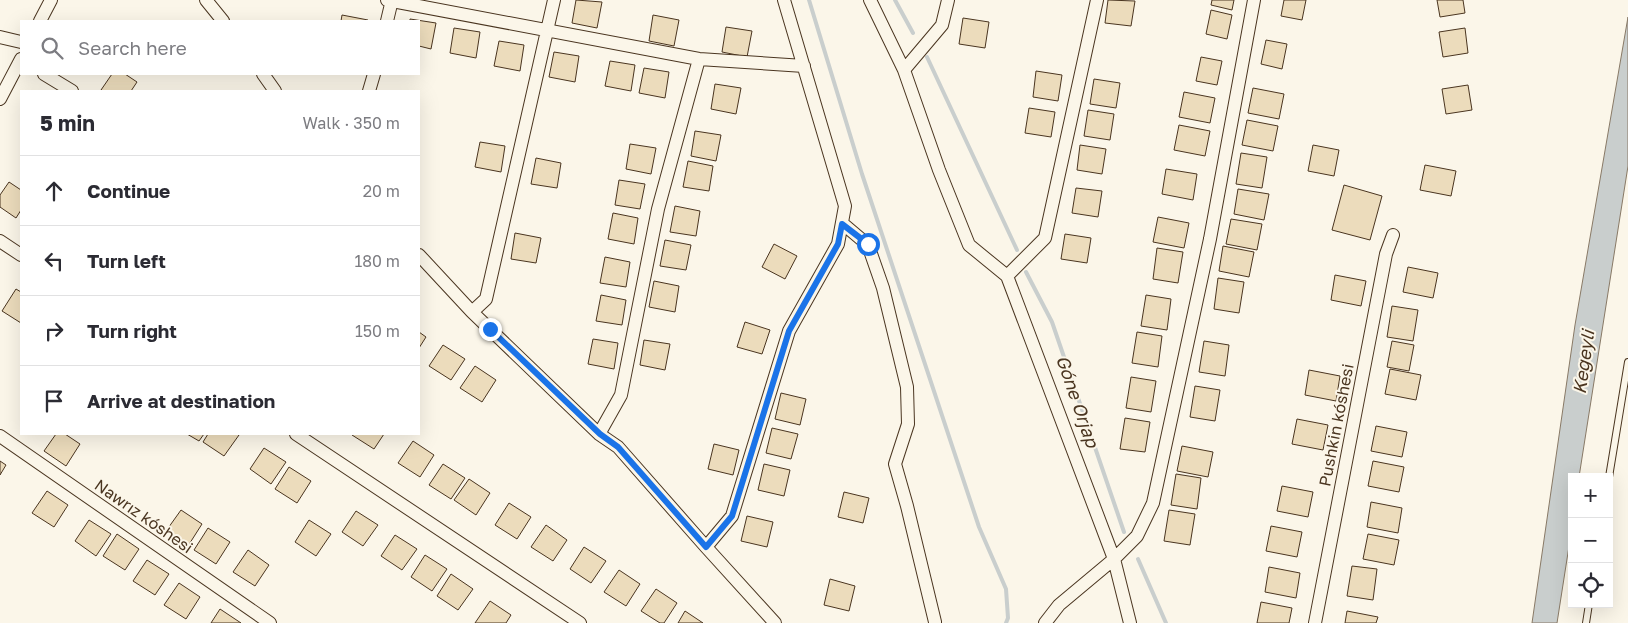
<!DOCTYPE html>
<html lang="en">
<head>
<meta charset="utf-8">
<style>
	:root { --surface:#fff; --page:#f7f7f7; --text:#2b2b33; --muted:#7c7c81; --line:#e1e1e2 }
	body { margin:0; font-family:"Golos Text",sans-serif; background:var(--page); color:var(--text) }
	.controls { position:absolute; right:15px; bottom:15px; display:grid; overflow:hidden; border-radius:0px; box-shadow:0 5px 20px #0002 }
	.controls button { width:45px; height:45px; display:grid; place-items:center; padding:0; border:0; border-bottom:1px solid var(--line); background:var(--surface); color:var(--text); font:25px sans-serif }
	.stop { position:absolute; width:15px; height:15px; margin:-11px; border:4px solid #1a73e8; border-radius:50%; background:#fff }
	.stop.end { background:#1a73e8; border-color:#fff; box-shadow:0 1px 5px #0008 }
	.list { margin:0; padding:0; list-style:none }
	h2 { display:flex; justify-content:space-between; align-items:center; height:65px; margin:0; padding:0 20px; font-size:21px }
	h2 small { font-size:16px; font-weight:400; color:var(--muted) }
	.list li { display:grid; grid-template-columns:32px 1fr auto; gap:15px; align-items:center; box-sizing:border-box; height:70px; padding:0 20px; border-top:1px solid var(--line) }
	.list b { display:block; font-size:19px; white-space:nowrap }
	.list em { font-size:16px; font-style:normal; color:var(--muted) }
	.icon { flex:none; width:28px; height:28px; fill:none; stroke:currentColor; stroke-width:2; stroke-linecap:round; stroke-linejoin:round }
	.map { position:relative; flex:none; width:1628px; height:623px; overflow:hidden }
	.search { position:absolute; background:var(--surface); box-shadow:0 5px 20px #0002; left:20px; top:20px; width:400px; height:55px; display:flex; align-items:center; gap:12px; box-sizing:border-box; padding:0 18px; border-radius:0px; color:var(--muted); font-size:19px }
	.panel { position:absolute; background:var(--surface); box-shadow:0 5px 20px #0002; left:20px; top:90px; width:400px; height:345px; border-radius:0px }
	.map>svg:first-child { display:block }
</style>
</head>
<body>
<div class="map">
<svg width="1628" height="623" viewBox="0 0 1628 623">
	<rect width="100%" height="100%" fill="#fbf6e9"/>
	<path fill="#c9cecd" stroke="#887966" d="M1628,17V166L1579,477H1572V527L1557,623H1532L1575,325Z"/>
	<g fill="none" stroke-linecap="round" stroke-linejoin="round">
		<path stroke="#c9cecd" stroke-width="4" d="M809,0L862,174L979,527L1006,589L1008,618L1006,623
			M895,0L913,33
			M927,57L1017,250
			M1026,272L1052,322L1124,532
			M1138,559L1166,623"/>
	</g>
	<path fill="#ecdcbc" stroke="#4a3520" d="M576,0L602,2L597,28L572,23Z
		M1108,0L1135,1L1131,26L1105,23Z
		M1212,0H1234L1232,10L1211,5Z
		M1284,0H1306L1302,20L1281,16Z
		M1437,0H1463L1465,13L1440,17Z
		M1211,10L1232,15L1227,39L1206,34Z
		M342,15L368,20V21H341Z
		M653,15L679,20L674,46L649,41Z
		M963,18L989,22L985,48L959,44Z
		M410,19L436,23L431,49L419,46V21H410Z
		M726,27L752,31L747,57L722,52Z
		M454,28L480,32L476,58L450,53Z
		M1465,28L1468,53L1443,57L1439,32Z
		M1266,40L1287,44L1282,69L1261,64Z
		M499,41L524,45L520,71L494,66Z
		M554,52L579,56L575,82L549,77Z
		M1201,57L1222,61L1217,85L1196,81Z
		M610,61L635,65L631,91L605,86Z
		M644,68L669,72L665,98L639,93Z
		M1036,71L1062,75L1058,101L1033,97Z
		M112,74H125L137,82L131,91H104L101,90Z
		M1094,79L1120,83L1116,108L1090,104Z
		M715,84L741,88L736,114L711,109Z
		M1468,85L1472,110L1446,114L1442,89Z
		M1253,88L1284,94L1279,119L1248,113Z
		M1184,92L1215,98L1210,123L1179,117Z
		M1029,108L1055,112L1051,137L1025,133Z
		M1088,110L1114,114L1110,140L1084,136Z
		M1247,120L1278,126L1273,151L1242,145Z
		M1179,125L1210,131L1205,156L1174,150Z
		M695,131L721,135L716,161L691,156Z
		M480,142L505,146L501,172L475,167Z
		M630,144L656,148L651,174L626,169Z
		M1080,145L1106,149L1102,174L1077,170Z
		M1313,145L1339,150L1334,176L1308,171Z
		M1241,153L1267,157L1262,188L1236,184Z
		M536,158L561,163L557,188L531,184Z
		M688,161L713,166L709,191L683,187Z
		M1425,165L1456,171L1451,196L1420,190Z
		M1166,169L1197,174L1193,200L1162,194Z
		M619,180L645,184L640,209L615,205Z
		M9,182L21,190V210L16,218L0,207V195Z
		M1344,185L1382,196L1370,240L1332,230Z
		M1076,188L1102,191L1098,217L1072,213Z
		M1238,189L1269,194L1264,220L1234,214Z
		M675,206L700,211L696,236L670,232Z
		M613,213L638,218L634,244L608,239Z
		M1158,217L1189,223L1184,248L1153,242Z
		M1231,219L1262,224L1257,250L1226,244Z
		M515,233L541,238L536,263L511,259Z
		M1065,234L1091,238L1087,263L1061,259Z
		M665,240L691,245L686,270L660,266Z
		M774,244L797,256L785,279L762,267Z
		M1223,246L1254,252L1249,277L1219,271Z
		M1157,248L1183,252L1178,283L1153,279Z
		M605,257L630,262L626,287L600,283Z
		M1408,267L1438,273L1433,298L1403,292Z
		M1335,275L1366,281L1361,306L1331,300Z
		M1218,278L1244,282L1239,313L1214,309Z
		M654,281L679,286L675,312L649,307Z
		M16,289L21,292V323L2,311Z
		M601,295L626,300L622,325L596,321Z
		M1146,295L1171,299L1167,330L1141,326Z
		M1392,306L1418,310L1413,341L1387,337Z
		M745,322L770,330L762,354L737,347Z
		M419,332L426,337L419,348Z
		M1137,332L1162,336L1158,367L1132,363Z
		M593,339L618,343L614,369L588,364Z
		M644,340L670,344L665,370L640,365Z
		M1204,341L1229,345L1225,376L1199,372Z
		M1392,341L1414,345L1409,371L1387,367Z
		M443,345L465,359L451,380L429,366Z
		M475,366L496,380L482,402L460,388Z
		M1390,369L1421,375L1416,400L1385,394Z
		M1309,370L1340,376L1336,401L1305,395Z
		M1131,377L1156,381L1151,412L1126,408Z
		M1195,386L1220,390L1215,421L1190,417Z
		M781,393L806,399L800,425L775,419Z
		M1125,418L1150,422L1145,452L1120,449Z
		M1297,419L1328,425L1323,450L1292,444Z
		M1376,426L1407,432L1402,457L1371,451Z
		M772,428L798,434L791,459L766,453Z
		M56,434H65L80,444L66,466L44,451Z
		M187,434H204L199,441Z
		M208,434H237L239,435L224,456L203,442Z
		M353,434H384L374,449L352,435Z
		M413,441L434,455L420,477L398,463Z
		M714,444L739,450L733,475L708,469Z
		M1182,446L1213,452L1208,477L1177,471Z
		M264,448L286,462L271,484L250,469Z
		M0,461L6,465L0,475Z
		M1373,461L1404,467L1399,492L1368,486Z
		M443,464L465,478L451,499L429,485Z
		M764,464L790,470L784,496L758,490Z
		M289,467L311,481L297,503L275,489Z
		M1176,474L1201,478L1197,509L1171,505Z
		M469,479L490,493L476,515L454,500Z
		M1282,486L1313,492L1308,517L1277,511Z
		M47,491L68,505L54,527L32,513Z
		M844,492L869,498L863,523L838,517Z
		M1371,502L1402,508L1398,533L1367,527Z
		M509,503L531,517L517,539L495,525Z
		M181,510L202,524L188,546L166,531Z
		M1169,510L1195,514L1190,545L1164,541Z
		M356,511L378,525L363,546L342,532Z
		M747,516L773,522L767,547L741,541Z
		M89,520L111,534L96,556L75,541Z
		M309,520L331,534L316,556L295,542Z
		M546,525L567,540L553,561L531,547Z
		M1271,526L1302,532L1297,557L1266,551Z
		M208,528L230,542L216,564L194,550Z
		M117,534L139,549L125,570L103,556Z
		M1368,534L1399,540L1394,565L1363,559Z
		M395,535L417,549L402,570L381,556Z
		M584,547L606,561L591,583L570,569Z
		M248,550L269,565L255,586L233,572Z
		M425,555L447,569L432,591L411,577Z
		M147,560L169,574L155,595L133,581Z
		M1352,566L1377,569L1373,600L1347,596Z
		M1269,567L1300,573L1296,598L1265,592Z
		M619,570L640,584L626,606L604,592Z
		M451,574L473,589L458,610L437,596Z
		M830,579L855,586L849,611L824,605Z
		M179,583L200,597L186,619L164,605Z
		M656,589L677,603L664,623H660L641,611Z
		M490,601L511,615L506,623H475Z
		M1261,602L1292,608L1289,623H1257Z
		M220,609L241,623H211Z
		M685,611L703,623H678Z
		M1347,611L1378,617L1376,623H1345Z"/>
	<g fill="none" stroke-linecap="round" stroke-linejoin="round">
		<g stroke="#4a3520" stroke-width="8">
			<path id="service" d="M1609,477L1628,362
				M1586,623L1589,604"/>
		</g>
		<g stroke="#4a3520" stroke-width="14">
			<path id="minor" d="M206,0L223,21
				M387,0L699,59L804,66
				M870,0L904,70L939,170L969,245L1007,276L1114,559L1130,623
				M40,21L51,0
				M387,21L392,0
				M0,37L21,42
				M904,70L942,25L948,0
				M44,74L72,91
				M263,74L275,91
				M369,91L374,74
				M0,99L21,59
				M842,223L868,245L883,288L907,387L908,424L895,464L907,506L935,622
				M0,241L21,255
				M419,255L472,312L599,434L618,447L706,547L775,623
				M1007,276L1045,238L1097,0
				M472,312L486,299L554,0
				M296,434L580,623
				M599,434L621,395L658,209L699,59
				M0,436L270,623
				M706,547L732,516L789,331L838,244L845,206L784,0
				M1045,623L1059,605L1114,559L1137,536L1153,503L1210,239L1254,0
				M1315,623L1386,254L1393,235"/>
		</g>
		<use href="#service" stroke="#fbf6e9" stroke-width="6"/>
		<use href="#minor" stroke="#fbf6e9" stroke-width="12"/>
	</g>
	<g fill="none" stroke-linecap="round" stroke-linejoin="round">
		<path stroke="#1a73e8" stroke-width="6" d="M490,329L600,434L618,447L706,547L732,516L789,331L838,244L842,224L868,244"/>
	</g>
	<g text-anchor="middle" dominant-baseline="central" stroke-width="4" stroke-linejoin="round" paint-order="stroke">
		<g font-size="16" fill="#4a3520" stroke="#fbf6e9">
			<text transform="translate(1336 425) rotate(-79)">Pushkin kóshesi</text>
			<text transform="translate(144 516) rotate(35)">Nawrız kóshesi</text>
		</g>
		<g font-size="18" font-style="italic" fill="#4a3520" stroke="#fbf6e9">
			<text transform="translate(1583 362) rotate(-82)">Kegeyli</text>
			<text transform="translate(1078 401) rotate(71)">Góne Orjap</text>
		</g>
	</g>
</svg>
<div class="controls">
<button>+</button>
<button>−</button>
<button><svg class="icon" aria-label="locate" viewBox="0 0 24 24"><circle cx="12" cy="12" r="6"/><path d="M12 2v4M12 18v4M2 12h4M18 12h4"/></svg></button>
</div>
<div class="stop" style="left:868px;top:244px"></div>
<div class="stop end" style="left:490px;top:329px"></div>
<div class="search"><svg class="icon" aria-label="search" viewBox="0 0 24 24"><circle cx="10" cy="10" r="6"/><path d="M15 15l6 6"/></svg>Search here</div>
<section class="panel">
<h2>5 min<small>Walk · 350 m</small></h2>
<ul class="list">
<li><svg class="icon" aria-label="ahead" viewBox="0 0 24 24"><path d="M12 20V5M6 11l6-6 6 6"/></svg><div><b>Continue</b></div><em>20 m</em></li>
<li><svg class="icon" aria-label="left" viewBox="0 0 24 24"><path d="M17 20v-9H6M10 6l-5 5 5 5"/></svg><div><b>Turn left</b></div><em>180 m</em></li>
<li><svg class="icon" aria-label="right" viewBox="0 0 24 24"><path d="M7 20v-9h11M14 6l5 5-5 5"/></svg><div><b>Turn right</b></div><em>150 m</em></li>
<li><svg class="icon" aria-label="arrive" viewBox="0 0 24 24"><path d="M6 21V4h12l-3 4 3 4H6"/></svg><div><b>Arrive at destination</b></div></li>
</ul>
</section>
</div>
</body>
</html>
